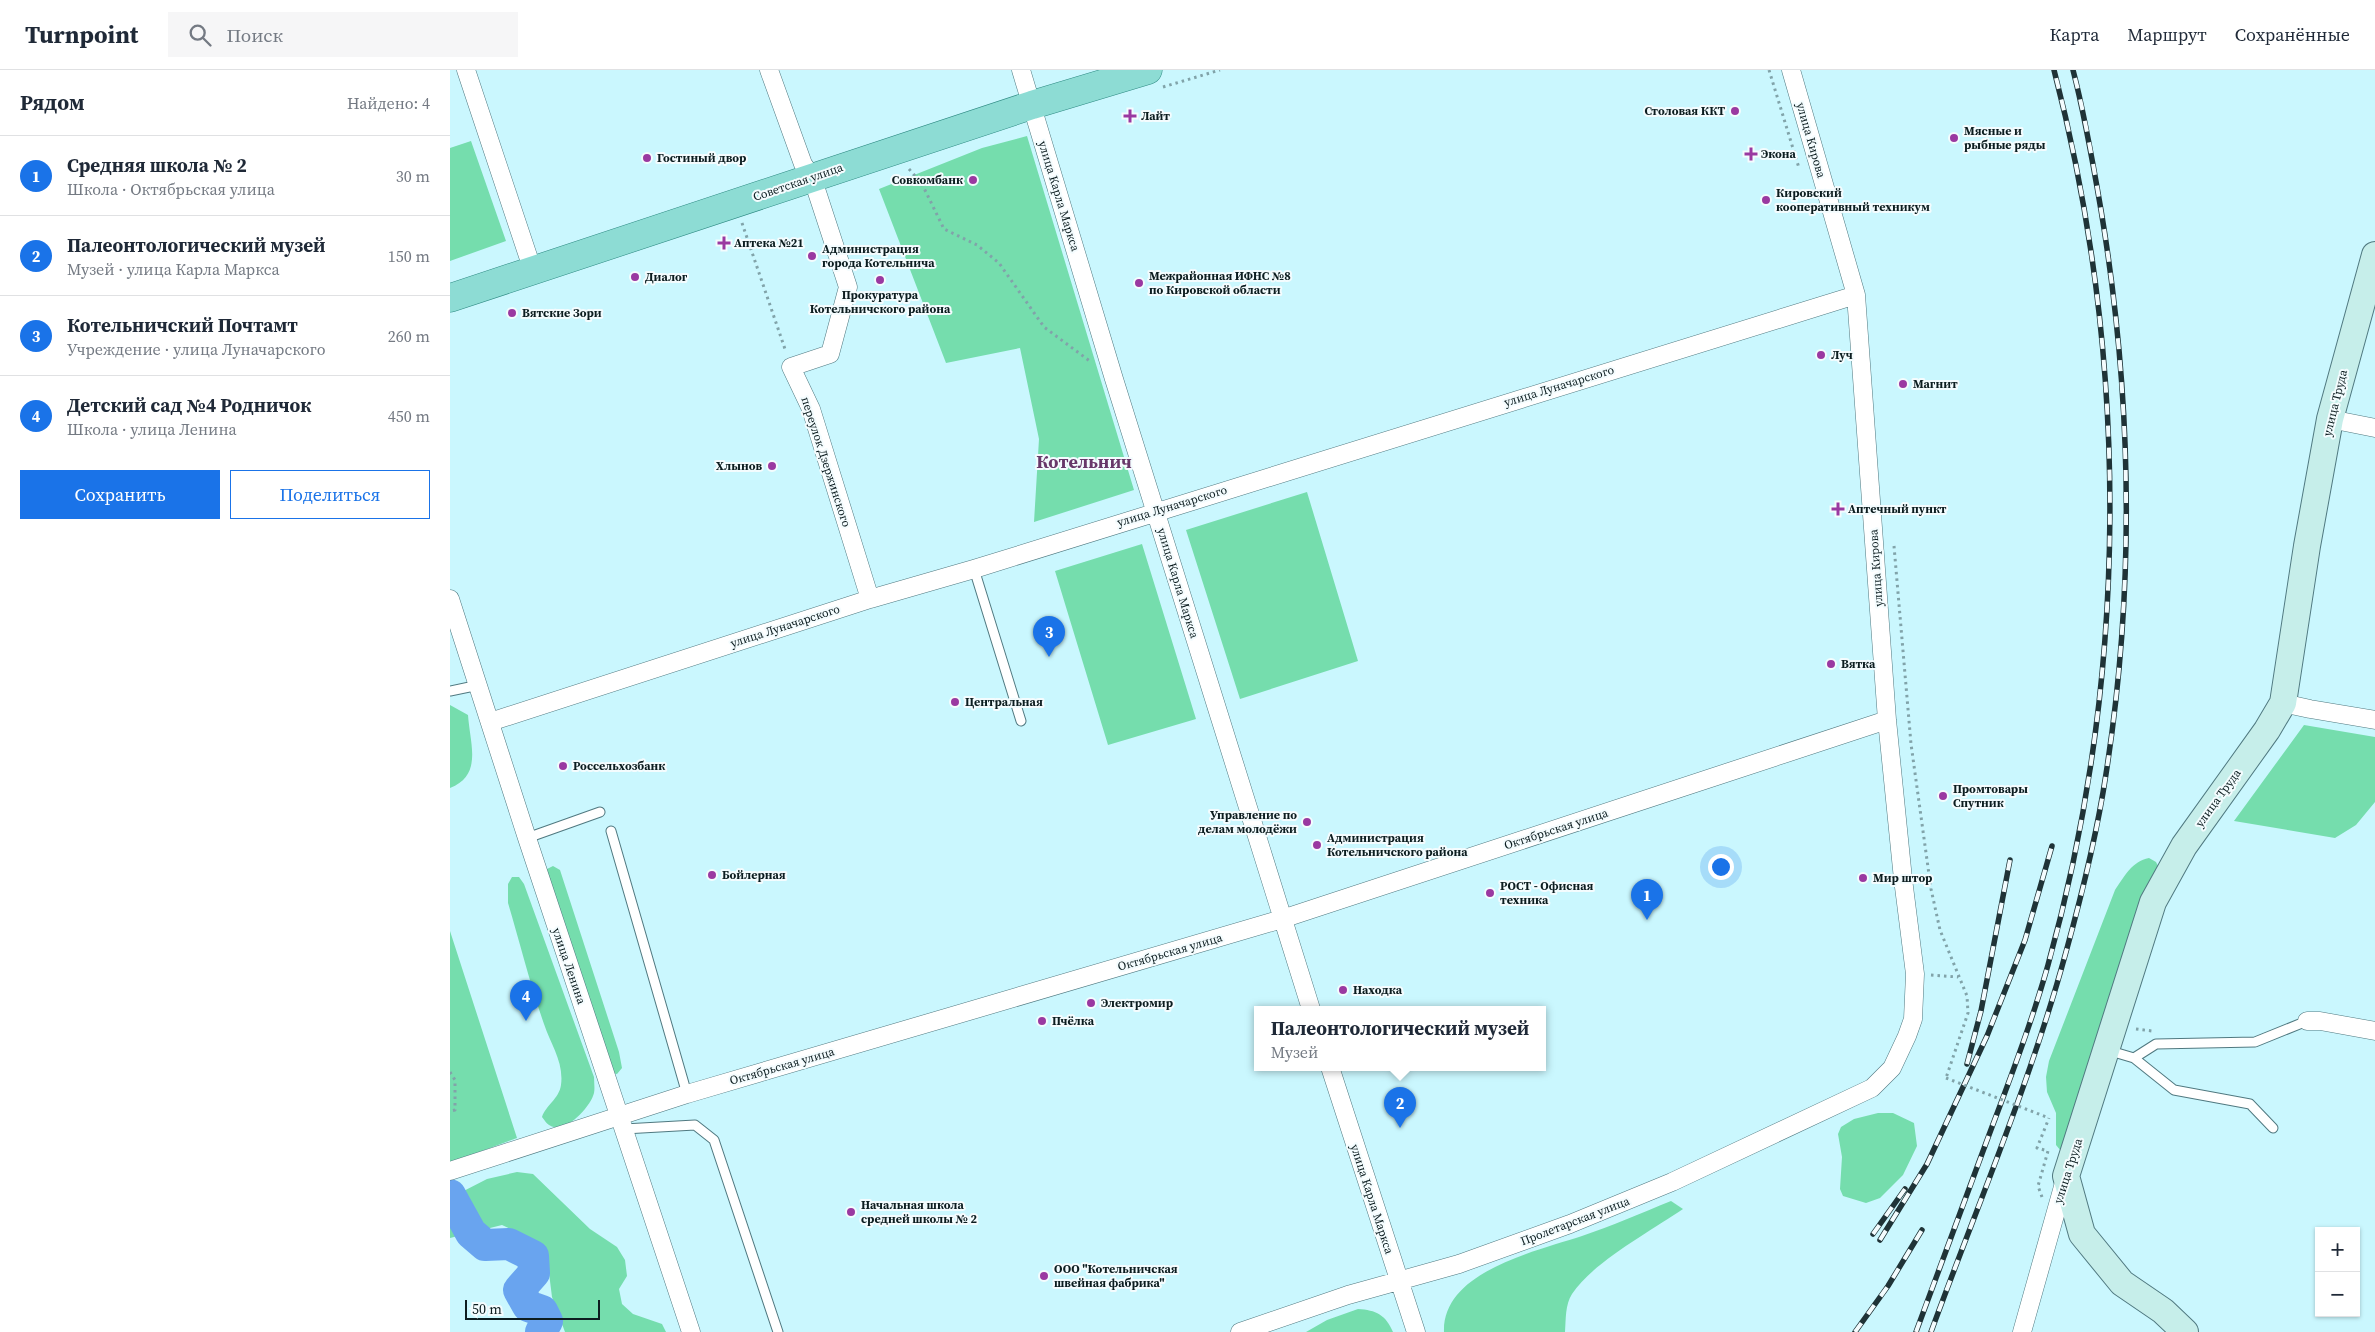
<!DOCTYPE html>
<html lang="ru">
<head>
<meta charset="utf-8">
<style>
	:root { --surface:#fff; --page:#f6f6f7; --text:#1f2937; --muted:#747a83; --line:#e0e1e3; --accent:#1a73e8 }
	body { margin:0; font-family:"Source Serif 4",serif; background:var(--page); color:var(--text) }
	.controls { position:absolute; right:15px; bottom:15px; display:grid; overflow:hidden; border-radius:0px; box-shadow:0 1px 4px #0004 }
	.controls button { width:45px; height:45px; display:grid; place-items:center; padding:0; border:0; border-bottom:1px solid var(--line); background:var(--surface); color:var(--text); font:25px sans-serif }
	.scale { position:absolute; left:15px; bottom:12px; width:135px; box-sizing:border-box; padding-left:5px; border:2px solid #0c1d20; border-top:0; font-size:14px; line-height:18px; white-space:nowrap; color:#0c1d20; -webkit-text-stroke:4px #f4fcfe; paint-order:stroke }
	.you { position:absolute; left:1270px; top:796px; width:18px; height:18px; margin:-12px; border:4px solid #fff; border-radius:50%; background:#1a73e8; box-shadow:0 0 0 8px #1a73e833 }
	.badge { display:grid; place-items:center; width:32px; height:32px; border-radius:50%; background:var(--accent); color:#fff; font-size:16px; font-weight:700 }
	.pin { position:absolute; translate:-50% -41px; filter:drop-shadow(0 1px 2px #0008) }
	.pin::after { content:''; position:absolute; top:26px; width:18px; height:15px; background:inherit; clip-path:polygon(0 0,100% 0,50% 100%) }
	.popup { position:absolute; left:804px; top:936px; width:292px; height:65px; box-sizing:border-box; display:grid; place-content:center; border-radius:0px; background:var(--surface); filter:drop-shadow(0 1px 4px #0005); font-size:16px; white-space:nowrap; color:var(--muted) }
	.popup b { font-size:19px; color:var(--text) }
	.popup::after { content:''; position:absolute; left:50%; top:100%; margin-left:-10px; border:10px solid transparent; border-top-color:var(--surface) }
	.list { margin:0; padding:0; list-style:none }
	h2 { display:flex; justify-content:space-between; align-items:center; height:65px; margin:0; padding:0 20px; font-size:21px }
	h2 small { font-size:16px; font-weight:400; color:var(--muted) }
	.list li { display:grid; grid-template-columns:32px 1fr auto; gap:15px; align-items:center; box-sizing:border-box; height:80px; padding:0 20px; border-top:1px solid var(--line) }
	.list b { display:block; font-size:19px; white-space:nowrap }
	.list p { margin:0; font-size:16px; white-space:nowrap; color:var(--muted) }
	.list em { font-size:16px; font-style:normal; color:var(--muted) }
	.actions { display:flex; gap:10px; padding:15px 20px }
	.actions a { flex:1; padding:11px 0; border:1px solid var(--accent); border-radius:0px; text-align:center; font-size:18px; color:var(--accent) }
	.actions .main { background:var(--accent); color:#fff }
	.icon { flex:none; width:28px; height:28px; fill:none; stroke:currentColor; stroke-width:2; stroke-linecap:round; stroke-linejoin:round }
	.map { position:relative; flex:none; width:1925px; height:1262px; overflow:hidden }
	header { display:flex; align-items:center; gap:30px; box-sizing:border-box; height:70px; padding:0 25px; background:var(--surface); border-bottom:1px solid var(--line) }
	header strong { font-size:24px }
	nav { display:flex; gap:28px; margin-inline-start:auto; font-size:18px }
	.search { width:350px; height:45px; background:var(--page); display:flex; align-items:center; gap:12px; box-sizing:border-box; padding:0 18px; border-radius:0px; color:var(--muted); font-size:19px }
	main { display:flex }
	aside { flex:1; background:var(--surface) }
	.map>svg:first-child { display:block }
</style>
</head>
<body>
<header>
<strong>Turnpoint</strong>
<div class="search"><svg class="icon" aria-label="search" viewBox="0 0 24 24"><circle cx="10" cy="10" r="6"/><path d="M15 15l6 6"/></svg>Поиск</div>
<nav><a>Карта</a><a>Маршрут</a><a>Сохранённые</a></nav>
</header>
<main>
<aside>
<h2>Рядом<small>Найдено: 4</small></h2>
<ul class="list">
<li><span class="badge">1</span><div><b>Средняя школа № 2</b><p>Школа · Октябрьская улица</p></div><em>30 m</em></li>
<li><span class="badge">2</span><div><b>Палеонтологический музей</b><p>Музей · улица Карла Маркса</p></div><em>150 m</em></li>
<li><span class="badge">3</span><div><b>Котельничский Почтамт</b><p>Учреждение · улица Луначарского</p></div><em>260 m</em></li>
<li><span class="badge">4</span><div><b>Детский сад №4 Родничок</b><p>Школа · улица Ленина</p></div><em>450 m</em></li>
</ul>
<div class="actions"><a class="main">Сохранить</a><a>Поделиться</a></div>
</aside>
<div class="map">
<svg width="1925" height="1262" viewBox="0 0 1925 1262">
	<rect width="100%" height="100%" fill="#caf7fe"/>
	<path fill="#75ddad" d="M577,66L684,420L584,452L589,369L570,278L496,293L429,119L532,78Z
		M21,71L56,171L0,191V78Z
		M857,422L908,591L790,629L736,460Z
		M692,474L746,649L658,675L605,501Z
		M0,635L18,645C20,674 33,705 0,718Z
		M1854,655L1925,667V732L1906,755L1885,768L1784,751Z
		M1699,788L1706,792L1709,798L1611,1081L1606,1075V1043L1597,1022L1596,1007L1599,991L1665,820C1674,807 1682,791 1699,788Z
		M103,796L110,800L169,982L172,998L167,1004L160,1003L95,807L97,799Z
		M62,807H69L74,814L144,1007C144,1012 145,1018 144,1023C141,1036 118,1061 104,1057C98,1056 95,1051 92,1047C96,1035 109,1029 111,1015C114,992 101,975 94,954C80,914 70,873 58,833V814Z
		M0,861L67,1068L0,1093Z
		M1428,1043H1443L1464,1053L1467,1076L1453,1105L1430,1128L1416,1133L1393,1126L1390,1119L1392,1087L1388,1064L1391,1057L1404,1049Z
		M67,1102L83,1104L140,1159L167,1177L175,1190L177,1206L169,1219L172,1234L183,1244L212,1254L216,1262H115L102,1227L98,1195L81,1169L52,1155L0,1168V1128L37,1109Z
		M1221,1131L1233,1139C1201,1161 1143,1192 1122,1224C1115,1235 1116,1249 1115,1262H994C992,1201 1087,1181 1132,1166C1162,1156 1191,1143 1221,1131Z
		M908,1239C926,1240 936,1245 943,1262H856L877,1250Z"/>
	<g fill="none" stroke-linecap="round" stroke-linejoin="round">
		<path stroke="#69a4ef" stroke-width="32" d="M0,1125L21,1163L35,1175L59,1174L83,1186L84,1203L69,1220L78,1236L92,1241L97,1251L91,1262"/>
		<g stroke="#507980" stroke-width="11">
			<path id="lane" d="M524,499L571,651
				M0,621L29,615
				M161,761L237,1024
				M77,768L150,742
				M1657,980L1684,988L1706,974L1805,972L1857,951
				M1684,988L1724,1020L1800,1034L1823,1058
				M174,1059L245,1055L264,1070L328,1262"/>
		</g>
		<g stroke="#507980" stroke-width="19">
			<path id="street" d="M16,0L83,201
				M319,0L353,94L362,107L398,217L380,284L341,297L361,339L420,529
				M571,0L664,309L861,939
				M1880,349L1925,358
				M0,529L77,768L241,1262
				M1833,633L1860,639L1925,650
				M40,652L420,529L524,499L1406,225
				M1857,951H1870L1925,961
				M880,997L966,1262
				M0,1101L237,1024L832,849L1437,650
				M790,1262L898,1225L1009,1194L1120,1154L1222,1112L1422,1018L1442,998L1457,966L1463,949L1465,904L1453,809L1437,650L1406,225L1341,0
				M1572,1262L1616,1106"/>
		</g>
		<g stroke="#507980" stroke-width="28">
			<path id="secondary" d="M1735,1262L1713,1241L1672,1213L1632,1164L1616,1106L1703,832L1734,776L1817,660L1833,633L1857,476L1880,349L1925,185"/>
		</g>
		<g stroke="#2e8a83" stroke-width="29">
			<path id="primary" d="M0,228L582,35L698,0"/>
		</g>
		<path stroke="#81a3a9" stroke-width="3" stroke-dasharray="2.5 4" stroke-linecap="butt" d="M1319,0L1349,98
			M713,17L770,0
			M459,99L472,114L494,159L527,175L549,193L594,257L641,292
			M292,153L336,282
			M1444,476L1461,674L1481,819L1490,860L1517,926L1518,943L1496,1008
			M1481,905L1508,907
			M1686,959L1702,961
			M0,1002L5,1010V1040L0,1041
			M1592,1127L1588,1116L1598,1081L1587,1078L1599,1048"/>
		<use href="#lane" stroke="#fff" stroke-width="9"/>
		<use href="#street" stroke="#fff" stroke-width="18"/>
		<use href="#secondary" stroke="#c6eeea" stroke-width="26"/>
		<use href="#primary" stroke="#8ddcd4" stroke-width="28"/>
		<g stroke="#1f3337" stroke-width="5.5">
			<path id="rail" d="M1517,994L1531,941L1560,790
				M1423,1164L1455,1119
				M1430,1170L1477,1094L1537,966L1575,870L1602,776
				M1405,1262L1438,1216L1472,1160
				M1466,1262C1489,1199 1513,1136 1536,1073C1558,1014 1581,955 1598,895C1679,604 1680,292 1604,0
				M1481,1262C1527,1136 1581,1011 1616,882C1632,824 1647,764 1656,704C1685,518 1682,326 1651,140C1643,93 1635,46 1623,0"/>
		</g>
		<use href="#rail" stroke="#f4fcfe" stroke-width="4" stroke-dasharray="11" stroke-linecap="butt"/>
		<path stroke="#81a3a9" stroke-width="3" stroke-dasharray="2.5 4" stroke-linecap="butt" d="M1496,1008L1599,1048"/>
	</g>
	<g fill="#9a39a1" stroke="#f4fcfe" stroke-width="2">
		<circle cx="1285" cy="41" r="5"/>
		<path d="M677.5 38.5h5v5h5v5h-5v5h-5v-5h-5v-5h5z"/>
		<circle cx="1504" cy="68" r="5"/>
		<path d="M1298.5 76.5h5v5h5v5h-5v5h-5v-5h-5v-5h5z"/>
		<circle cx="197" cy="88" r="5"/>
		<circle cx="523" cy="110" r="5"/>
		<circle cx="1316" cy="130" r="5"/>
		<path d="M271.5 165.5h5v5h5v5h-5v5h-5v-5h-5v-5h5z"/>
		<circle cx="362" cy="186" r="5"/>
		<circle cx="185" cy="207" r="5"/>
		<circle cx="430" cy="210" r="5"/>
		<circle cx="689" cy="213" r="5"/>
		<circle cx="62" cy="243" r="5"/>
		<circle cx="1371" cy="285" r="5"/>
		<circle cx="1453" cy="314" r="5"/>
		<circle cx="322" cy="396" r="5"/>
		<path d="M1385.5 431.5h5v5h5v5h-5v5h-5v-5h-5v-5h5z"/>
		<circle cx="1381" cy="594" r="5"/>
		<circle cx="505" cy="632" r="5"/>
		<circle cx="113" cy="696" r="5"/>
		<circle cx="1493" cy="726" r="5"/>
		<circle cx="857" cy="752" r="5"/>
		<circle cx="867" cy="775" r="5"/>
		<circle cx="262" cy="805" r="5"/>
		<circle cx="1413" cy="808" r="5"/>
		<circle cx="1040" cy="823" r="5"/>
		<circle cx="893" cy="920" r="5"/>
		<circle cx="641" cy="933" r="5"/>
		<circle cx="592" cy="951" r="5"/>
		<circle cx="401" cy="1142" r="5"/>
		<circle cx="594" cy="1206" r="5"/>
	</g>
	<g text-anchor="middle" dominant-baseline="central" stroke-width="4" stroke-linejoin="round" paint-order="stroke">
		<g font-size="12" font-weight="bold" fill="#0c1d20" stroke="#f4fcfe" text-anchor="start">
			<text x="1275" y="41" text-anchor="end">Столовая ККТ</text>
			<text x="691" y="46">Лайт</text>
			<text x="1514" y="61">Мясные и<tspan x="1514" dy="14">рыбные ряды</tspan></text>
			<text x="1311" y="84">Экона</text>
			<text x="207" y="88">Гостиный двор</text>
			<text x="513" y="110" text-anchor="end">Совкомбанк</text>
			<text x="1326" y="123">Кировский<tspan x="1326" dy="14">кооперативный техникум</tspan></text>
			<text x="284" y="173">Аптека №21</text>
			<text x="372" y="179">Администрация<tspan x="372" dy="14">города Котельнича</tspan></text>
			<text x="699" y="206">Межрайонная ИФНС №8<tspan x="699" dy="14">по Кировской области</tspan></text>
			<text x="195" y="207">Диалог</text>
			<text x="430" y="225" text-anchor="middle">Прокуратура<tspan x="430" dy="14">Котельничского района</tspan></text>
			<text x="72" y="243">Вятские Зори</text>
			<text x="1381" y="285">Луч</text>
			<text x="1463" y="314">Магнит</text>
			<text x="312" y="396" text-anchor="end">Хлынов</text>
			<text x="1398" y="439">Аптечный пункт</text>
			<text x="1391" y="594">Вятка</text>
			<text x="515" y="632">Центральная</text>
			<text x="123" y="696">Россельхозбанк</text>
			<text x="1503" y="719">Промтовары<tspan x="1503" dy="14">Спутник</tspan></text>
			<text x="847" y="745" text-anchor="end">Управление по<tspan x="847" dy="14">делам молодёжи</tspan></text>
			<text x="877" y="768">Администрация<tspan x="877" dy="14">Котельничского района</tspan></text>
			<text x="272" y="805">Бойлерная</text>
			<text x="1423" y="808">Мир штор</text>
			<text x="1050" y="816">РОСТ - Офисная<tspan x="1050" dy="14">техника</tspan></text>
			<text x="903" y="920">Находка</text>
			<text x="651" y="933">Электромир</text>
			<text x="602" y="951">Пчёлка</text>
			<text x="411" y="1135">Начальная школа<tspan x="411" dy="14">средней школы № 2</tspan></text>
			<text x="604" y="1199">ООО "Котельничская<tspan x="604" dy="14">швейная фабрика"</tspan></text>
		</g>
		<g font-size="12" fill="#0c1d20" stroke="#f4fcfe">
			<text transform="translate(1361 70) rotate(74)">улица Кирова</text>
			<text transform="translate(348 112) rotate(-19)">Советская улица</text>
			<text transform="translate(609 126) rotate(73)">улица Карла Маркса</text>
			<text transform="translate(1109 316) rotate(-17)">улица Луначарского</text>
			<text transform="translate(1885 333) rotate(-76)">улица Труда</text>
			<text transform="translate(376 392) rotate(72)">переулок Дзержинского</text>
			<text transform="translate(722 436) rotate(-17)">улица Луначарского</text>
			<text transform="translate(1426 498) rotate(-94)">улица Кирова</text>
			<text transform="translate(728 513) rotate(73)">улица Карла Маркса</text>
			<text transform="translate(335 556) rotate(-18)">улица Луначарского</text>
			<text transform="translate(1768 728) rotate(-54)">улица Труда</text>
			<text transform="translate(1106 759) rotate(-18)">Октябрьская улица</text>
			<text transform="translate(720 882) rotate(-16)">Октябрьская улица</text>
			<text transform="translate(119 896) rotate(71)">улица Ленина</text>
			<text transform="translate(332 996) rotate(-16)">Октябрьская улица</text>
			<text transform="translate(1618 1101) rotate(-72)">улица Труда</text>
			<text transform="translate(922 1129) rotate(72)">улица Карла Маркса</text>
			<text transform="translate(1125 1151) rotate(-21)">Пролетарская улица</text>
		</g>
		<g font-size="18" font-weight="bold" fill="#68386a" stroke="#f4fcfe">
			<text x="634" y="391">Котельнич</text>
		</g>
	</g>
</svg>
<div class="controls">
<button>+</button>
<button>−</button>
</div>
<div class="scale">50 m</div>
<div class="you"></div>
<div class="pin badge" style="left:1197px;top:850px">1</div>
<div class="pin badge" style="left:950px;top:1058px">2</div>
<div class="popup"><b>Палеонтологический музей</b>Музей</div>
<div class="pin badge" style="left:599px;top:587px">3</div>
<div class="pin badge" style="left:76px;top:951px">4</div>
</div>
</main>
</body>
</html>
